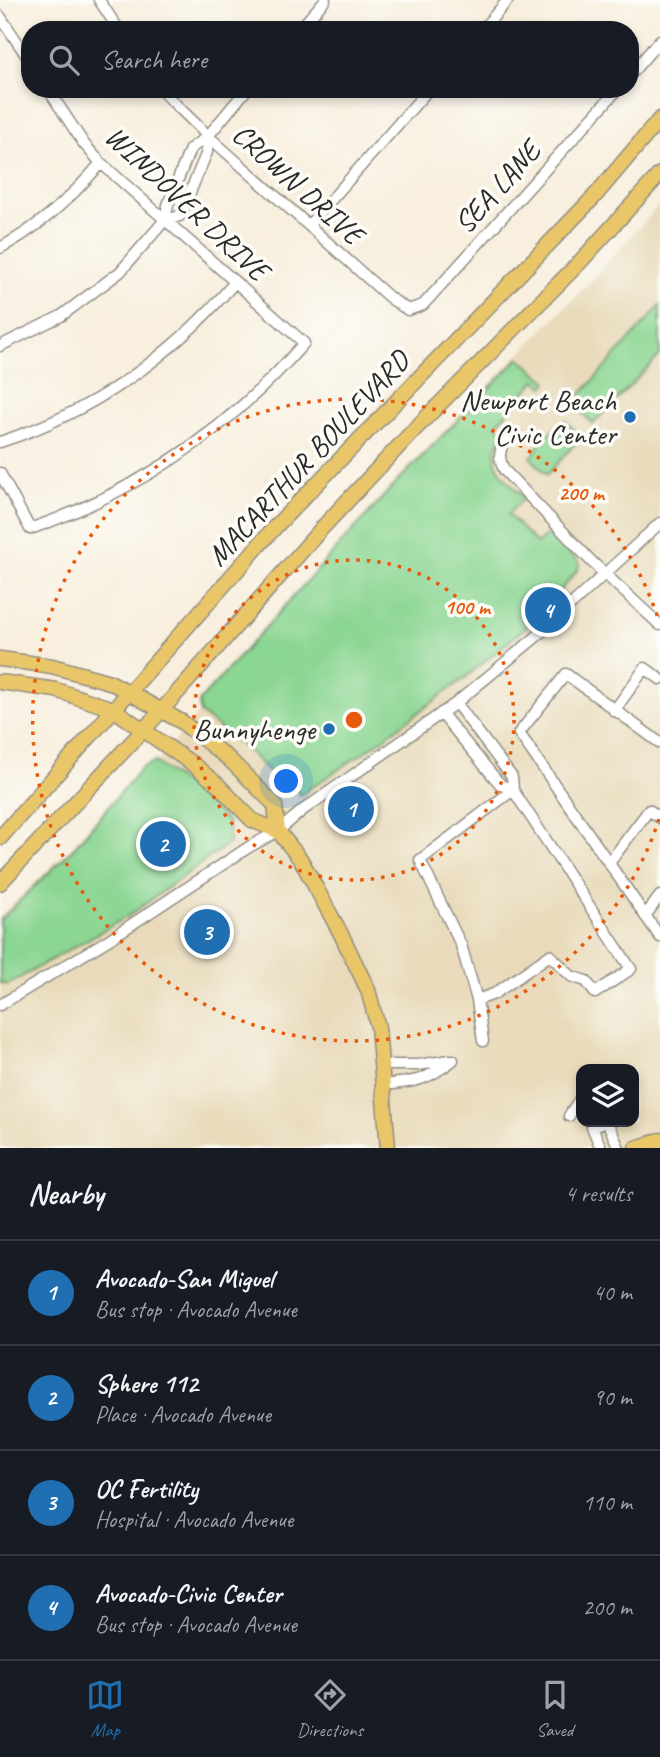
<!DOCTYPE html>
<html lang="en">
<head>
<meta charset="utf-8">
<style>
	:root { --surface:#171b24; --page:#20242c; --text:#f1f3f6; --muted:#9ea1a6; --line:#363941; --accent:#1f6fb2 }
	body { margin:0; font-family:Caveat,sans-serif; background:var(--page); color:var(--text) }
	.controls { position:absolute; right:21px; bottom:21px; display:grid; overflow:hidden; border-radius:14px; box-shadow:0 4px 10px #0003 }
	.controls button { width:63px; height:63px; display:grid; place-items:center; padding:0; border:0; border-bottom:2px solid var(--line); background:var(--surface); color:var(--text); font:35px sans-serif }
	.you { position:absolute; left:287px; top:782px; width:24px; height:24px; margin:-18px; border:5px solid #fff; border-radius:50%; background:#1a73e8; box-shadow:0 0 0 10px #1a73e833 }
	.badge { display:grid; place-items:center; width:46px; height:46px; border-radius:50%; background:var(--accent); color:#fff; font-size:23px; font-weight:700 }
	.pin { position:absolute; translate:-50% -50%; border:4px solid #fff; box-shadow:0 2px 7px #0006 }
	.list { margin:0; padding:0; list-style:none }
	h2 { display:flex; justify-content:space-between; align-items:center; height:91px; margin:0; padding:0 28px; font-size:30px }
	h2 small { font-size:23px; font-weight:400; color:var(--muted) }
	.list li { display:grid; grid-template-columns:46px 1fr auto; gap:21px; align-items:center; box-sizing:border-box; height:105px; padding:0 28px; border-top:2px solid var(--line) }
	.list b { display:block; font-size:26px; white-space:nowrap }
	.list p { margin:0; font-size:23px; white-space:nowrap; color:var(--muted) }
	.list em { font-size:23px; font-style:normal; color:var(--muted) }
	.icon { flex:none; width:38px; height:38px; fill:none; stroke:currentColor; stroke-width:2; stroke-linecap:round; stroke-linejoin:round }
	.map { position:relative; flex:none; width:660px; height:1148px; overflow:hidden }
	.search { position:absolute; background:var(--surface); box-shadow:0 4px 10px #0003; left:21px; right:21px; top:21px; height:77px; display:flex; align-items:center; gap:18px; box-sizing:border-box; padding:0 24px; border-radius:28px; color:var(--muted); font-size:26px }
	.sheet { height:511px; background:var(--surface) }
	nav { display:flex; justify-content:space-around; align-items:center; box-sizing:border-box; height:98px; border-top:2px solid var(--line); background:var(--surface); font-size:19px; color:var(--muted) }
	nav a { display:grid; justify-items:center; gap:4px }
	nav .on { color:var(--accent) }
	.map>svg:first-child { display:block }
</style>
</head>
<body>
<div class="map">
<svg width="660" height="1148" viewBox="0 0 660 1148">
	<rect width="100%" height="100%" fill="#fdfcf7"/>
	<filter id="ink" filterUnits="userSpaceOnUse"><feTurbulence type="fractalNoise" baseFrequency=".0143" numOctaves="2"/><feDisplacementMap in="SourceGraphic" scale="14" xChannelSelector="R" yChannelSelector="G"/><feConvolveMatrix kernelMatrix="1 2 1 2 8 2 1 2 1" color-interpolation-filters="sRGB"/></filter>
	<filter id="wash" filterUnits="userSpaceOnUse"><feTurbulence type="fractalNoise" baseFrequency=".00686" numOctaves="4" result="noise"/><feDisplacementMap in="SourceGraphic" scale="28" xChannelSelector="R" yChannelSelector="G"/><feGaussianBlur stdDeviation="1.57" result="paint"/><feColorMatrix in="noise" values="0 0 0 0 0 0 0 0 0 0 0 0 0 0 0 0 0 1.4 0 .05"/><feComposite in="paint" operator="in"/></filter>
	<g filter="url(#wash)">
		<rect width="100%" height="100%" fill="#f8efde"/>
		<path fill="#e8daba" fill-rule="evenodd" d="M660,204V1148H0V916L71,848L144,767L155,764L202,709L203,703L391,485L586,286ZM581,1069H634V1122H581Z"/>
		<path fill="#8bd693" stroke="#5b805f" stroke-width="2" d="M660,306V355L593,424L573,403Z
			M519,358L548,382L544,387L536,380L496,425L504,433C483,463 504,476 524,498L508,514L537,544L550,532L580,564L577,571L535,619L465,678L369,749L300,795L295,788L291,790L288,785L284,787L246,749L200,713L199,701L394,485Z
			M565,421L581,437L547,475L531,458L543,438Z
			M155,762L204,799L228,823L229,843L130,915L7,985L0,983V920L72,850L142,767Z"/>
	</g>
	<g filter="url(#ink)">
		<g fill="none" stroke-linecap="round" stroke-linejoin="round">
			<g stroke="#928d84" stroke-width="13">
				<path id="minor" d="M99,0L119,30
					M0,16L30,61
					M299,30L325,0
					M482,30L508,0
					M630,75L660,40
					M160,89L208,136L390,298L408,310L423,305L618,89
					M165,220L180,216L207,152L208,136
					M309,225L429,89
					M0,248C40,227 72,197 101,163
					M0,346L61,316L120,272L165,220L168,205L190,149L208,136L247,89
					M509,436C499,447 497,458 505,471L591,561L660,625
					M0,442C93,412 172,356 235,282
					M0,473L30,529C139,491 229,430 304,343L101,163L84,144L48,89
					M456,703L512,777L513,790L631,969L595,993L586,981L571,976L550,955L494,994L477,1000
					M614,711L645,668L660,679
					M441,713L494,777L501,785L513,790
					M660,743L566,674L519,733L660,937
					M609,863L649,810L660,818
					M645,916L660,896
					M0,1005L108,940L249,847L278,831L303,810L456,703L536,637L660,523
					M483,1041L477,1000L461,945L420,860L513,790
					M380,1065H418L450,1060
					M382,1085C415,1082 426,1081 453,1060
					M569,1116L581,1097
					M607,1122L619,1148
					M601,1148L592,1127L606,1122"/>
			</g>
			<g stroke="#928d84" stroke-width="17">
				<path id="major" d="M0,659L52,666L110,682L182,722L230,760L275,805L278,831L301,860L342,936L368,990L378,1027L388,1148
					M0,682L56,690L113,709L194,765L217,784L252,820L278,831
					M0,838L276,526L593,198L660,119
					M0,883L162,710L323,527L413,431L580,262L660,174
					M636,1148L660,1140"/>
			</g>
			<use href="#minor" stroke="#fff" stroke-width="10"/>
			<use href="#major" stroke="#e9c769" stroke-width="14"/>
		</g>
	</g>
	<g fill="none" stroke="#e8590c" stroke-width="3.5" stroke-dasharray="3.5 7">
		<circle cx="354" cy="720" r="160"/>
		<path d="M659 819A321 321 0 1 1 659 621"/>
	</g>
	<g fill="#1f6fb2" stroke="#fdfcf7" stroke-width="2.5">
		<circle cx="630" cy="417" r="7"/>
		<circle cx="329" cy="729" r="7"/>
	</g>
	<g text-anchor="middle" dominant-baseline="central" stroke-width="7" stroke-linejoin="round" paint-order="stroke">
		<g font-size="30" fill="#2b2b2b" stroke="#fdfcf7">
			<text transform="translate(298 184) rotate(42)">CROWN DRIVE</text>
			<text transform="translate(497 187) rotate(-48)">SEA LANE</text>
			<text transform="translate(187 203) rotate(43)">WINDOVER DRIVE</text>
			<text transform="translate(308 458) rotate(-47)">MACARTHUR BOULEVARD</text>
		</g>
		<g font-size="30" fill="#2b2b2b" stroke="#fdfcf7" text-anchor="end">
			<text x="616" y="400">Newport Beach<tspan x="616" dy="34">Civic Center</tspan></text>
			<text x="315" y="729">Bunnyhenge</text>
		</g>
	</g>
	<circle cx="354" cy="720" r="10" fill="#e8590c" stroke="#fdfcf7" stroke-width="3.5"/>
	<g font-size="21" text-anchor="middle" font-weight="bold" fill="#e8590c" stroke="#fdfcf7" stroke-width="7" stroke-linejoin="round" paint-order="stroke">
		<text x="581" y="500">200 m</text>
		<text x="467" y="614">100 m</text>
	</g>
</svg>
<div class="controls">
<button><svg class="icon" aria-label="layers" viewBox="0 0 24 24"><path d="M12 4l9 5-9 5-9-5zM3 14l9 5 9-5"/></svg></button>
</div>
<div class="you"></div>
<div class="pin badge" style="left:351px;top:809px">1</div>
<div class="pin badge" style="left:163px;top:844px">2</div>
<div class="pin badge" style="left:207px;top:932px">3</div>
<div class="pin badge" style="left:548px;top:610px">4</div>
<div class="search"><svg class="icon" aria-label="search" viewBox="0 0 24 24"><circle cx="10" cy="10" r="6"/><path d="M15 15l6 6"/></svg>Search here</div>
</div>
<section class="sheet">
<h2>Nearby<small>4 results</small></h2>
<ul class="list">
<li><span class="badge">1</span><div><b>Avocado-San Miguel</b><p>Bus stop · Avocado Avenue</p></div><em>40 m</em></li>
<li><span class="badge">2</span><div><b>Sphere 112</b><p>Place · Avocado Avenue</p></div><em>90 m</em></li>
<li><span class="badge">3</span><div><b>OC Fertility</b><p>Hospital · Avocado Avenue</p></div><em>110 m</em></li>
<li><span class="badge">4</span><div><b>Avocado-Civic Center</b><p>Bus stop · Avocado Avenue</p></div><em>200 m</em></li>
</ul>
</section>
<nav>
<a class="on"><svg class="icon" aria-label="map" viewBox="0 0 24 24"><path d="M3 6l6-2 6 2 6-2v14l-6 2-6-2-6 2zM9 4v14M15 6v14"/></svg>Map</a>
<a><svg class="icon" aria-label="directions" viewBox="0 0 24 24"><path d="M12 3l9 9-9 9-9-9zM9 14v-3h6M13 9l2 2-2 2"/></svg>Directions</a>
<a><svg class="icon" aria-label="saved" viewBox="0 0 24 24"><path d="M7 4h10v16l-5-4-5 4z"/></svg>Saved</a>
</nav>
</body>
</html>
